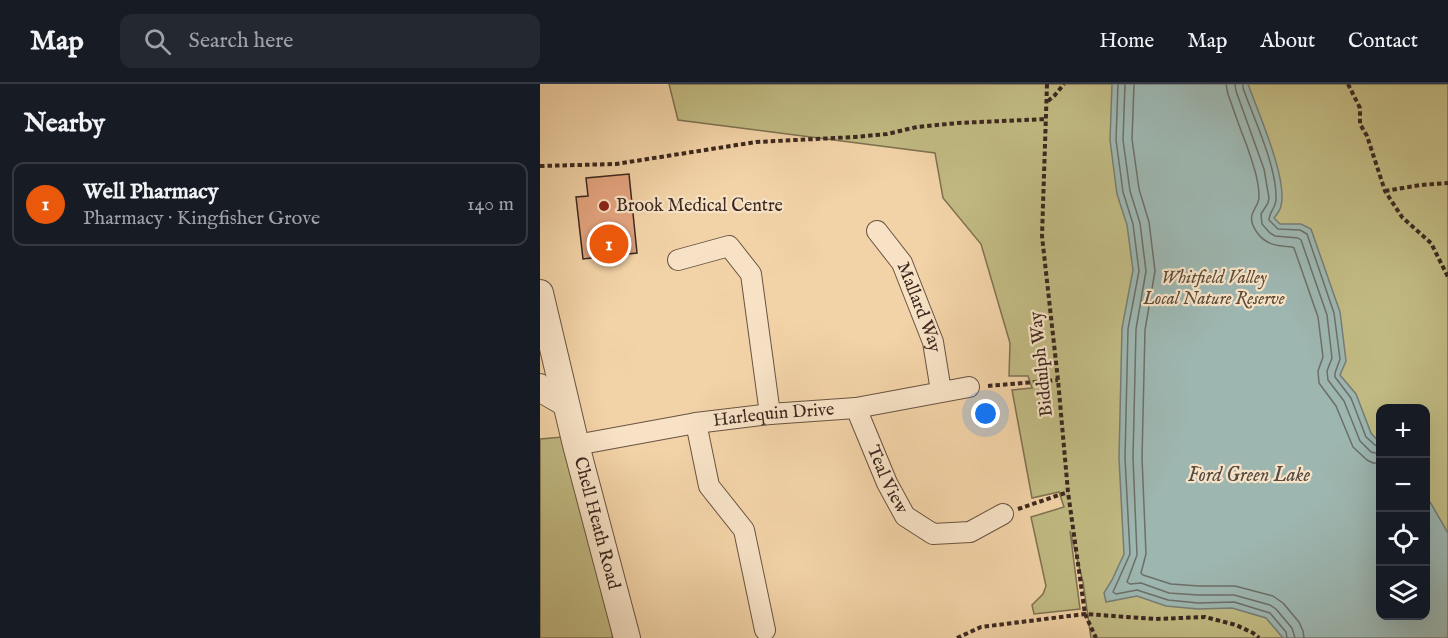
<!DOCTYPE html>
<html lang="en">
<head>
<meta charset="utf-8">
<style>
	:root { --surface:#171b24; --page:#242831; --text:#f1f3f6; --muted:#9ea1a6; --line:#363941; --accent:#ea580c }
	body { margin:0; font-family:"IM FELL English",serif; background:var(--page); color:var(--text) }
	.controls { position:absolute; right:18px; bottom:18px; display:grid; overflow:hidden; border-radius:12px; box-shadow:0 6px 24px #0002 }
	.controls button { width:54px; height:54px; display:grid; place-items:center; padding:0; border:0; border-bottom:2px solid var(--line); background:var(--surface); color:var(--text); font:30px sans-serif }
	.you { position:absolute; left:446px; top:330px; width:21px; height:21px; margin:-15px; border:4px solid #fff; border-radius:50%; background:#1a73e8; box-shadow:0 0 0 9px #1a73e833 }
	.badge { display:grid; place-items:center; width:39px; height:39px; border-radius:50%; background:var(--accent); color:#fff; font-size:20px; font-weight:700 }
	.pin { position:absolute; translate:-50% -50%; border:3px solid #fff; box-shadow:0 2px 6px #0006 }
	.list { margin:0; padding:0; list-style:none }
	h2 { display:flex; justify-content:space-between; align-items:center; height:78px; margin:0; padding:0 24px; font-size:26px }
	h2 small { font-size:20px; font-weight:400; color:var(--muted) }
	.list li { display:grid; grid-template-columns:39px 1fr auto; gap:18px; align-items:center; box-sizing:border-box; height:84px; margin:0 12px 12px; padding:0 12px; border:2px solid var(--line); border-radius:12px }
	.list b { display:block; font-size:22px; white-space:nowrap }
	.list p { margin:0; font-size:20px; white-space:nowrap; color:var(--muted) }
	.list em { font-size:20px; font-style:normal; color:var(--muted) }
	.icon { flex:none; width:33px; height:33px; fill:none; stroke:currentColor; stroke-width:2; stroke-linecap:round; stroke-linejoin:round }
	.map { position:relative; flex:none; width:908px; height:554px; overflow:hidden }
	header { display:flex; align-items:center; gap:36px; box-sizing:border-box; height:84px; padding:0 30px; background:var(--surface); border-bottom:2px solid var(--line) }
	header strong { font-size:28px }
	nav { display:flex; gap:33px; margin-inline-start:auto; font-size:21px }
	.search { width:420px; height:54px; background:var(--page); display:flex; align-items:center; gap:15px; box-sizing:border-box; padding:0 21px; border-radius:12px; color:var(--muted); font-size:22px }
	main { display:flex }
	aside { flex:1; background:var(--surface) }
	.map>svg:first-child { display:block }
</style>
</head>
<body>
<header>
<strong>Map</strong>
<div class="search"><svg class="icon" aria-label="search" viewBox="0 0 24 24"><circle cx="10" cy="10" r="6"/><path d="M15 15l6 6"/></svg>Search here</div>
<nav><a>Home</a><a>Map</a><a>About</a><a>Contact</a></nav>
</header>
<main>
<aside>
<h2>Nearby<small></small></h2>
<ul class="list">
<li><span class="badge">1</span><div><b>Well Pharmacy</b><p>Pharmacy · Kingfisher Grove</p></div><em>140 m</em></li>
</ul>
</aside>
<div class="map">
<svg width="908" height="554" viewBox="0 0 908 554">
	<rect width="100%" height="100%" fill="#f2d3a7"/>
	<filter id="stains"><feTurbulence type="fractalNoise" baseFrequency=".00333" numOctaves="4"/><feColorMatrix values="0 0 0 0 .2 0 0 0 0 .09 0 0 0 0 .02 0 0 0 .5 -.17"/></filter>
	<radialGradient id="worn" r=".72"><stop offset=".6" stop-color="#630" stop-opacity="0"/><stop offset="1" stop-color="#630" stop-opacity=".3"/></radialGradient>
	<path fill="#c1ba82" stroke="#7e7151" stroke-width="1.5" fill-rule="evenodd" d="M129,0H908V554H551L543,498L530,447L540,525L494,530L492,521L503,510L506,502L491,433L524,423L519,408L492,414L472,306L492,304L488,292H469L470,259L441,160L403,114L395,69L138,36ZM840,324H886V532H840Z
		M34,352L73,554H0V355Z"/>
	<path fill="#9db6b0" stroke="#767d76" stroke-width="1.5" d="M572,0H708C718,28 748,95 741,122C740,127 737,130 734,134L740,140H761L771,145L800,228L806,277L800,291L816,310L831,349L840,359V532H886V411L908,449V554H743L726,534L692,524L658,525L626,522L597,512L566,518L564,509L572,496L584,470L579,374L582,244L593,186L587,141L577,110L570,56Z"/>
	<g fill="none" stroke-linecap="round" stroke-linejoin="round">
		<path stroke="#6c6f68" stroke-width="1.5" d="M578,0L576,56L583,108L593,140L599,187L588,245L585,374L590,470L573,508L576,510L597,506L628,516L658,519L694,518L730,529L746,548L747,554
			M585,0L583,56L590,107L600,139L606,187L596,245L593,374L597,471L587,498L590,500L601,499L629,509L658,511H694L730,521L736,525L752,544L755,554
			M594,0L592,55L599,105L609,138L615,187L605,246L602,374L606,470L601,489L603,491L631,500L659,502H695L733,512L743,519L759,538L763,547L764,554
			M686,0L688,10C694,27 700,45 707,62C712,78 719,95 719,112C720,124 704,129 716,147C725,161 737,162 752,163L754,164L778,233L783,273L778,287L779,299L796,322L813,363L827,376L833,379H840
			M695,0L696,7L724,85L729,114L728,119L721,130L722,140L730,149L735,152L758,154L761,156L787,231L792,274L787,287L788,296L804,317L820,357L831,368L840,370
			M703,0V4C714,35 737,83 736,115C736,124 729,128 729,136L738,145L760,146L767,150L794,229L800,275L795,289V293L811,314L826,353L835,361L840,363"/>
	</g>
	<path fill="#e4a580" stroke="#3c2820" stroke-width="1.5" d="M89,90L97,169L43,175L36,113L48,112L46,94Z"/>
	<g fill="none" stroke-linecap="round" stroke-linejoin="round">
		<g stroke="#6a5342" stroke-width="22">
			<g id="minor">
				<path id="s1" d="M337,147L362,179L393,258L401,307"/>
				<path d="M138,176L189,162L211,190L230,330"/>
				<path d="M0,300L2,309L28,324"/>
				<path id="s2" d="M316,324L347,399L365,432L393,450L430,448L463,430"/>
				<path d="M156,339L169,402L204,446L225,546"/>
				<path id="s3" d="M36,361L156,339L230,330L316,324L429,303"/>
			</g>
		</g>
		<g stroke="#6a5342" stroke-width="28">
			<g id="tertiary">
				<path id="s4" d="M0,209L36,361L87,554"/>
			</g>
		</g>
		<path stroke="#3c2820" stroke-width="4" stroke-dasharray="4.5 3" stroke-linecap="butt" d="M507,0L502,152L518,296L528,408L545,530L556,554
			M808,0L820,24V40L827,52L845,107L862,133L891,159L908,193
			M508,17L515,11L524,0
			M0,82L76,80L216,58L315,53L347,50L377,43L418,39L507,35
			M845,107L881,101L908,99
			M448,302L518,296
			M478,425L528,408
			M417,554L441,543L545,530L616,535L665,533L696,541L713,549L719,554"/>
		<use href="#minor" stroke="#f7e2c6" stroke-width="20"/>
		<use href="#tertiary" stroke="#f7e2c6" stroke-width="26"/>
	</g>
	<circle fill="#8f2418" stroke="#f7e2c6" stroke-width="2" cx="64" cy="122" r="6"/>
	<g text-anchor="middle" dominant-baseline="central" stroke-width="4.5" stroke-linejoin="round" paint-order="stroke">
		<g font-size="18" fill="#3c2820" stroke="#f7e2c6" text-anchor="start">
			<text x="76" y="122">Brook Medical Centre</text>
		</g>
		<g font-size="18" font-style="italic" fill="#5d4c38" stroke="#f7e2c6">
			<text x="674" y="194">Whitfield Valley<tspan x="674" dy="21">Local Nature Reserve</tspan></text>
		</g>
		<g font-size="18" fill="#3c2820" stroke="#f7e2c6">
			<text stroke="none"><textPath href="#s1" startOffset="88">Mallard Way</textPath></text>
			<text transform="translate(502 280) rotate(-96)">Biddulph Way</text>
			<text stroke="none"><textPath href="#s3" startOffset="200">Harlequin Drive</textPath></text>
			<text stroke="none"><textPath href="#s2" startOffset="78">Teal View</textPath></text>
			<text stroke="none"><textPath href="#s4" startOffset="237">Chell Heath Road</textPath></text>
		</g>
		<g font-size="20" font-style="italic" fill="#544c44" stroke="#f7e2c6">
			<text x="709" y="391">Ford Green Lake</text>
		</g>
	</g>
	<rect width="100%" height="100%" filter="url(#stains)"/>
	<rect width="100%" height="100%" fill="url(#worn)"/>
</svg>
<div class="controls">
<button>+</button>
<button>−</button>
<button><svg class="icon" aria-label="locate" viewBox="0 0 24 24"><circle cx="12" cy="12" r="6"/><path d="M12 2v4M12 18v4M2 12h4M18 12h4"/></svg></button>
<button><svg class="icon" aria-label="layers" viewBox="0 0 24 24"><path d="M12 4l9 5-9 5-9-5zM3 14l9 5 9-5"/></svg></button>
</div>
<div class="you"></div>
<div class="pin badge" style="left:69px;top:160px">1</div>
</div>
</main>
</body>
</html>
